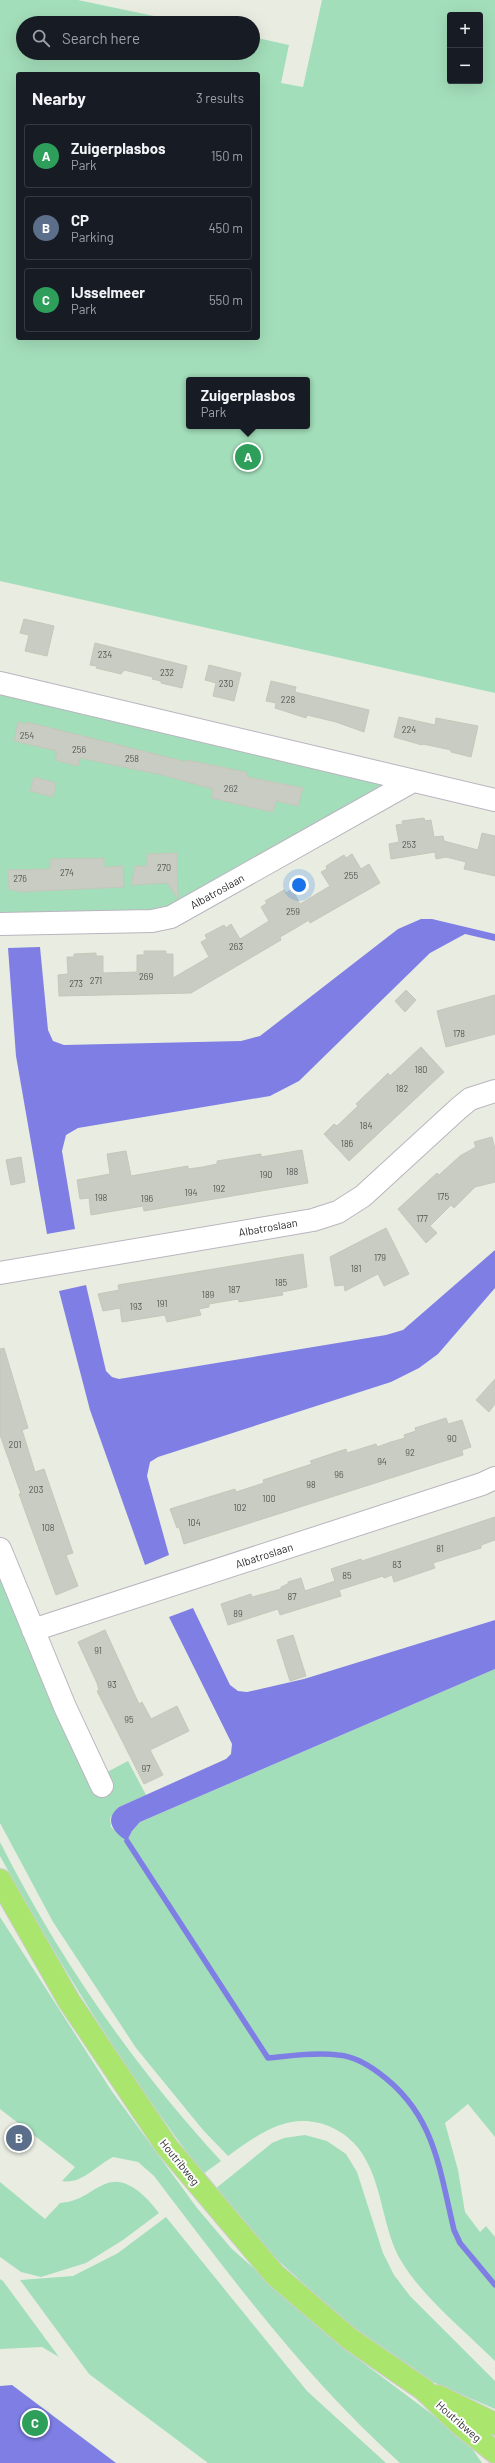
<!DOCTYPE html>
<html lang="en">
<head>
<meta charset="utf-8">
<style>
	:root { --surface:#171b24; --page:#20242c; --text:#f1f3f6; --muted:#9ea1a6; --line:#363941; --accent:#8c9099 }
	body { margin:0; font-family:Barlow,sans-serif; background:var(--page); color:var(--text) }
	.controls { position:absolute; right:12px; top:12px; display:grid; overflow:hidden; border-radius:4px; box-shadow:0 4px 16px #0002 }
	.controls button { width:36px; height:36px; display:grid; place-items:center; padding:0; border:0; border-bottom:1px solid var(--line); background:var(--surface); color:var(--text); font:20px sans-serif }
	.you { position:absolute; left:299px; top:885px; width:14px; height:14px; margin:-10px; border:3px solid #fff; border-radius:50%; background:#1a73e8; box-shadow:0 0 0 6px #1a73e833 }
	.badge { display:grid; place-items:center; width:26px; height:26px; border-radius:50%; background:var(--accent); color:#fff; font-size:13px; font-weight:700 }
	.pin { position:absolute; translate:-50% -50%; border:2px solid #fff; box-shadow:0 1px 4px #0006 }
	.popup { position:absolute; left:186px; top:377px; width:124px; height:52px; box-sizing:border-box; display:grid; place-content:center; border-radius:4px; background:var(--surface); filter:drop-shadow(0 1px 3px #0005); font-size:13px; white-space:nowrap; color:var(--muted) }
	.popup b { font-size:15px; color:var(--text) }
	.popup::after { content:''; position:absolute; left:50%; top:100%; margin-left:-8px; border:8px solid transparent; border-top-color:var(--surface) }
	.list { margin:0; padding:0; list-style:none }
	h2 { display:flex; justify-content:space-between; align-items:center; height:52px; margin:0; padding:0 16px; font-size:17px }
	h2 small { font-size:13px; font-weight:400; color:var(--muted) }
	.list li { display:grid; grid-template-columns:26px 1fr auto; gap:12px; align-items:center; box-sizing:border-box; height:64px; margin:0 8px 8px; padding:0 8px; border:1px solid var(--line); border-radius:4px }
	.list b { display:block; font-size:15px; white-space:nowrap }
	.list p { margin:0; font-size:13px; white-space:nowrap; color:var(--muted) }
	.list em { font-size:13px; font-style:normal; color:var(--muted) }
	.icon { flex:none; width:22px; height:22px; fill:none; stroke:currentColor; stroke-width:2; stroke-linecap:round; stroke-linejoin:round }
	.map { position:relative; flex:none; width:495px; height:2463px; overflow:hidden }
	.search { position:absolute; background:var(--surface); box-shadow:0 4px 16px #0002; left:16px; top:16px; width:244px; height:44px; display:flex; align-items:center; gap:10px; box-sizing:border-box; padding:0 14px; border-radius:22px; color:var(--muted); font-size:15px }
	.panel { position:absolute; background:var(--surface); box-shadow:0 4px 16px #0002; left:16px; top:72px; width:244px; height:268px; border-radius:4px }
	.map>svg:first-child { display:block }
</style>
</head>
<body>
<div class="map">
<svg width="495" height="2463" viewBox="0 0 495 2463">
	<rect width="100%" height="100%" fill="#e9ede1"/>
	<path fill="#a3deba" fill-rule="evenodd" d="M0,0H78L187,23H23V53H253V37L289,45L281,83L303,87L322,0H495V693L0,581ZM450,15H480V81H450ZM18,74H258V338H18ZM189,380H307V426H189Z
		M0,692L387,784L171,907L153,911L0,916Z
		M0,1562L103,1792L114,1787L107,1772L128,1761L146,1795L119,1807L110,1818L111,1827L127,1841L132,1831L140,1822L495,1669V2137L468,2104L445,2123L458,2170L465,2212L480,2232L486,2226L495,2237V2361C464,2330 422,2297 400,2259C385,2233 382,2191 368,2164C360,2147 349,2136 333,2128C292,2109 260,2133 228,2156L203,2130L136,2048L53,1922L0,1823Z
		M0,1842C59,1959 133,2065 221,2161L203,2174C127,2074 61,1967 0,1856Z
		M0,1917L111,2090L197,2208L231,2248L342,2347L437,2418L471,2447L482,2463H400C305,2378 231,2277 154,2176L138,2162L113,2157C97,2165 81,2185 62,2181L75,2167L0,2109Z
		M305,2135L327,2141L346,2154L357,2172L383,2253L394,2275L410,2296L495,2381V2409L426,2379L349,2325L272,2255L215,2189L272,2143L284,2138Z
		M0,2182L45,2219L60,2203C82,2201 87,2192 105,2184C126,2174 148,2198 159,2213L123,2240L86,2263L41,2277L21,2272L0,2257Z
		M166,2217L307,2391L386,2463H208L89,2374L20,2280L73,2276L118,2253Z
		M0,2279L3,2281L59,2357L42,2347L0,2349Z"/>
	<path fill="#7e7ee5" d="M421,919H432L495,934V941L465,934L430,953L299,1081L270,1096L78,1128L66,1135L62,1151L75,1229L47,1234L16,1056L8,948L40,947L48,1030L53,1041L64,1045L241,1041L260,1036L398,929Z
		M495,1250V1288L438,1354L419,1368L391,1382L158,1457L150,1462L147,1476L169,1555L145,1565L90,1410L59,1291L86,1285L106,1371L112,1377L119,1379L386,1335L403,1330Z
		M193,1608L230,1685L238,1691L247,1692L304,1679L495,1620V1669L140,1822L132,1831L127,1841C114,1833 103,1820 119,1807L226,1759L231,1754L232,1744L169,1617Z
		M12,2385L116,2463H0V2386Z"/>
	<g fill="none" stroke-linecap="round" stroke-linejoin="round">
		<path stroke="#7e7ee5" stroke-width="5.5" d="M127,1841L268,2058C291,2056 315,2052 338,2055C353,2056 367,2064 379,2073C435,2114 439,2168 454,2230L460,2243L495,2285"/>
	</g>
	<path fill="#c9ccc3" stroke="#c3c8ba" d="M24,619L54,626L47,656L25,651L29,635L20,633Z
		M95,643L187,666L182,688L161,683V681L152,679L153,677L124,670L121,674L96,668L97,666L90,665Z
		M209,665L241,673L234,701L213,696L216,683L205,680Z
		M271,681L296,687L295,692L369,710L364,732L336,722L307,715L306,718L275,708L276,703L266,701Z
		M399,717L435,725L436,718L478,726L471,757L451,752V750L423,744L422,745L394,737Z
		M18,722L27,724V722L187,762V760L246,772L248,777L303,788L298,806L276,801L273,812L263,810L211,798L213,789L162,775L80,758L78,766L55,760L57,751L14,741Z
		M34,777L56,783L53,797L30,791Z
		M424,818L425,821L431,820L434,837L443,836L444,841L478,850L482,833L495,836V876L464,869L466,862L446,857L436,859L435,852L391,859L389,844L399,842L396,825L403,824L402,821Z
		M177,853L178,899L167,883L131,885L135,866H147V854Z
		M352,854L361,869L369,864L380,883L310,923L309,920L294,929L280,937L281,940L191,993L59,996L58,975L68,974L67,957H74V954L96,953V956H103V973L137,972V955H144V951H166V954H173V978L209,957L201,942L207,939L205,935L224,925L226,928L231,924L240,939L269,921L261,907L267,903L265,901L284,890L286,893L292,889L300,904L330,886L321,872L327,869L326,866L344,855L346,858Z
		M104,858V867L123,866L124,887L18,892V890H9L8,870L50,869V859Z
		M406,990L416,1000L405,1012L395,1001Z
		M495,995V1034L446,1047L437,1011Z
		M421,1047L444,1072L349,1161L324,1134L334,1124L337,1126L358,1106L356,1104L382,1079L388,1073L390,1076Z
		M492,1137L495,1149V1182L475,1187L454,1208L451,1205L430,1226L437,1233L426,1243L398,1209L437,1173L439,1175L460,1156L476,1147L474,1142Z
		M302,1150L308,1183L144,1211L143,1206L91,1215L89,1198L80,1199L77,1180L110,1174L107,1154L126,1151L131,1176L188,1166V1169L203,1167L217,1164V1161L261,1154V1157Z
		M21,1157L25,1182L11,1185L6,1160Z
		M386,1228L409,1274L384,1286L378,1274L345,1291L344,1285L335,1286L330,1257Z
		M303,1254L307,1287L282,1292L283,1295L257,1299L239,1302L238,1299L209,1304V1307L199,1309L201,1315L167,1322L165,1315L122,1322L120,1308L103,1311L98,1294L119,1290L118,1285Z
		M4,1348L28,1428L22,1430L35,1472L44,1469L73,1553L66,1555L78,1586L56,1595L28,1519L19,1494H21L0,1435V1349Z
		M495,1379V1404L489,1412L476,1400Z
		M446,1418L448,1424L462,1420L471,1447L462,1450L463,1455L184,1544L179,1527L177,1528L170,1509L235,1489L236,1492L264,1483L263,1480L312,1464L310,1461L346,1449L347,1453L376,1444L377,1447L391,1442L405,1438L404,1435L416,1431L415,1428Z
		M495,1517V1540L481,1545V1548L433,1563L435,1568L394,1582L392,1575L384,1578L383,1576L339,1590L341,1596L280,1615L278,1609L228,1625L221,1604L251,1594L252,1597L281,1589V1587L288,1584V1582L301,1578L305,1591L335,1581L331,1569L361,1559L362,1561Z
		M105,1630L139,1704L142,1702L151,1719L177,1706L189,1731L150,1750L163,1775L144,1784L97,1691L99,1690L97,1683L78,1642Z
		M293,1635L306,1676L290,1681L277,1640Z"/>
	<g fill="none" stroke-linecap="round" stroke-linejoin="round">
		<g stroke="#bab4bf" stroke-width="24">
			<path id="minor" d="M0,683L495,800
				M0,924L152,921L171,917L413,781
				M0,1273L313,1220L338,1212L363,1196L459,1108L470,1099L495,1091
				M0,1549L65,1707L102,1786
				M33,1630L482,1484L495,1478"/>
		</g>
		<g stroke="#cdcdcd" stroke-width="24">
			<path id="major" d="M0,1880L69,2001L167,2147L275,2275L350,2339L423,2389L461,2425L495,2452
				M438,2396L495,2424"/>
		</g>
		<use href="#minor" stroke="#fff" stroke-width="22"/>
		<use href="#major" stroke="#aae56e" stroke-width="22"/>
	</g>
	<g text-anchor="middle" dominant-baseline="central" stroke-width="4" stroke-linejoin="round" paint-order="stroke">
		<g font-size="9" fill="#545552">
			<text x="105" y="654">234</text>
			<text x="167" y="672">232</text>
			<text x="226" y="683">230</text>
			<text x="288" y="699">228</text>
			<text x="409" y="729">224</text>
			<text x="27" y="735">254</text>
			<text x="79" y="749">256</text>
			<text x="132" y="758">258</text>
			<text x="231" y="788">262</text>
			<text x="409" y="844">253</text>
			<text x="164" y="867">270</text>
			<text x="67" y="872">274</text>
			<text x="351" y="875">255</text>
			<text x="20" y="878">276</text>
			<text x="293" y="911">259</text>
			<text x="236" y="946">263</text>
			<text x="146" y="976">269</text>
			<text x="96" y="980">271</text>
			<text x="76" y="983">273</text>
			<text x="459" y="1033">178</text>
			<text x="421" y="1069">180</text>
			<text x="402" y="1088">182</text>
			<text x="366" y="1125">184</text>
			<text x="347" y="1143">186</text>
			<text x="292" y="1171">188</text>
			<text x="266" y="1174">190</text>
			<text x="219" y="1188">192</text>
			<text x="191" y="1192">194</text>
			<text x="443" y="1196">175</text>
			<text x="101" y="1197">198</text>
			<text x="147" y="1198">196</text>
			<text x="422" y="1218">177</text>
			<text x="380" y="1257">179</text>
			<text x="356" y="1268">181</text>
			<text x="281" y="1282">185</text>
			<text x="234" y="1289">187</text>
			<text x="208" y="1294">189</text>
			<text x="162" y="1303">191</text>
			<text x="136" y="1306">193</text>
			<text x="452" y="1438">90</text>
			<text x="15" y="1444">201</text>
			<text x="410" y="1452">92</text>
			<text x="382" y="1461">94</text>
			<text x="339" y="1474">96</text>
			<text x="311" y="1484">98</text>
			<text x="36" y="1489">203</text>
			<text x="269" y="1498">100</text>
			<text x="240" y="1507">102</text>
			<text x="194" y="1522">104</text>
			<text x="48" y="1527">108</text>
			<text x="440" y="1548">81</text>
			<text x="397" y="1564">83</text>
			<text x="347" y="1575">85</text>
			<text x="292" y="1596">87</text>
			<text x="238" y="1613">89</text>
			<text x="98" y="1650">91</text>
			<text x="112" y="1684">93</text>
			<text x="129" y="1719">95</text>
			<text x="146" y="1768">97</text>
		</g>
		<g font-size="11" fill="#2d2d2d" stroke="#fff">
			<text transform="translate(217 891) rotate(-29)">Albatroslaan</text>
			<text transform="translate(268 1227) rotate(-10)">Albatroslaan</text>
			<text transform="translate(264 1555) rotate(-18)">Albatroslaan</text>
			<text transform="translate(180 2162) rotate(51)">Houtribweg</text>
			<text transform="translate(459 2421) rotate(41)">Houtribweg</text>
		</g>
	</g>
</svg>
<div class="controls">
<button>+</button>
<button>−</button>
</div>
<div class="you"></div>
<div class="pin badge" style="left:248px;top:457px;background:#2e9e5b">A</div>
<div class="popup"><b>Zuigerplasbos</b>Park</div>
<div class="pin badge" style="left:19px;top:2138px;background:#5c6f8a">B</div>
<div class="pin badge" style="left:35px;top:2423px;background:#2e9e5b">C</div>
<div class="search"><svg class="icon" aria-label="search" viewBox="0 0 24 24"><circle cx="10" cy="10" r="6"/><path d="M15 15l6 6"/></svg>Search here</div>
<section class="panel">
<h2>Nearby<small>3 results</small></h2>
<ul class="list">
<li><span class="badge" style="background:#2e9e5b">A</span><div><b>Zuigerplasbos</b><p>Park</p></div><em>150 m</em></li>
<li><span class="badge" style="background:#5c6f8a">B</span><div><b>CP</b><p>Parking</p></div><em>450 m</em></li>
<li><span class="badge" style="background:#2e9e5b">C</span><div><b>IJsselmeer</b><p>Park</p></div><em>550 m</em></li>
</ul>
</section>
</div>
</body>
</html>
